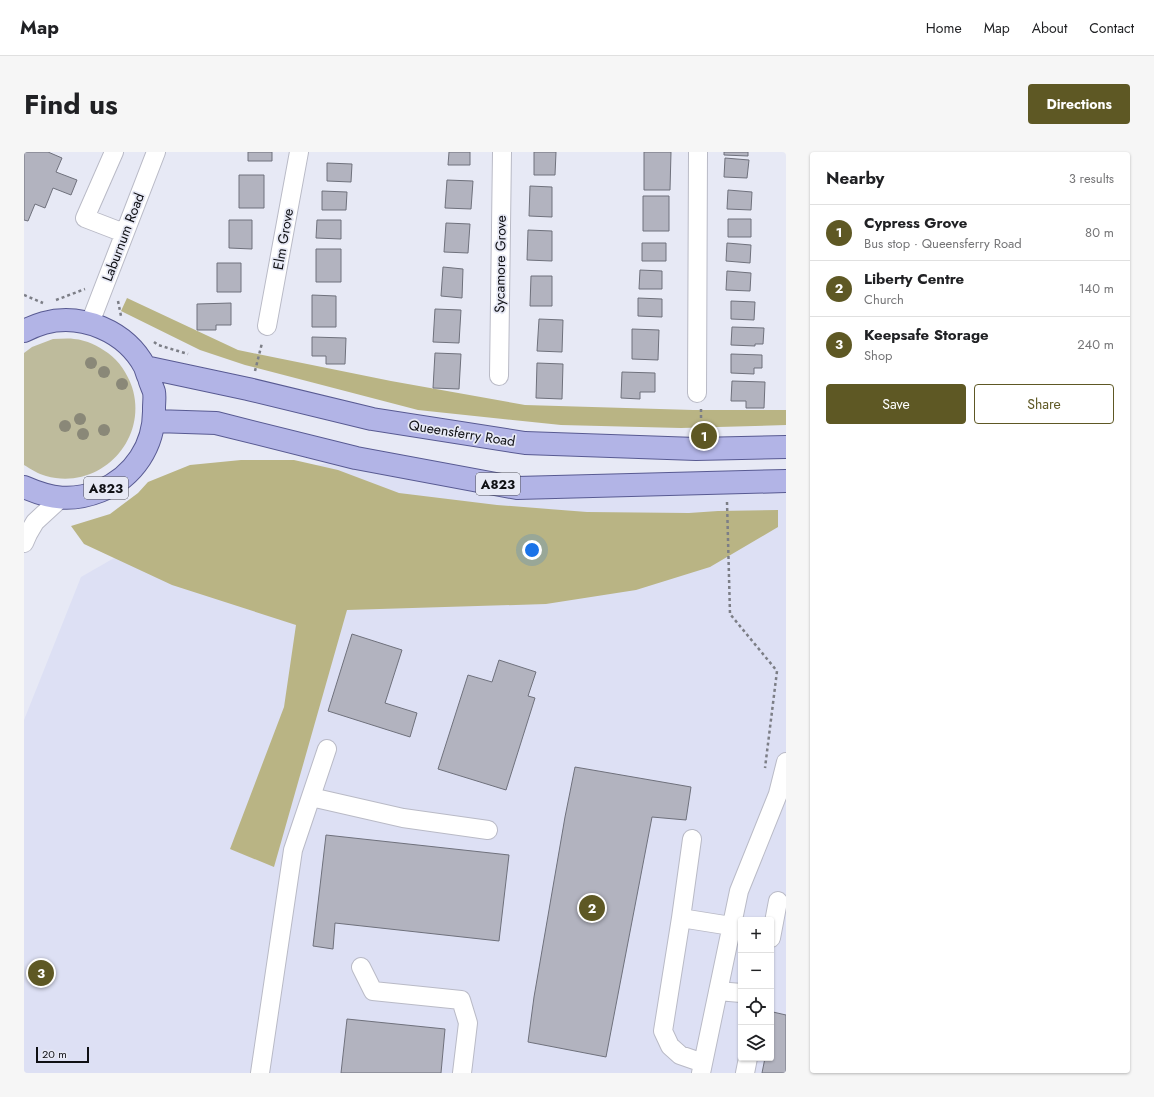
<!DOCTYPE html>
<html lang="en">
<head>
<meta charset="utf-8">
<style>
	:root { --surface:#fff; --page:#f6f6f6; --text:#202124; --muted:#757577; --line:#e0e0e0; --accent:#5e5824 }
	body { margin:0; font-family:Jost,sans-serif; background:var(--page); color:var(--text) }
	.controls { position:absolute; right:12px; bottom:12px; display:grid; overflow:hidden; border-radius:4px; box-shadow:0 1px 3px #0004 }
	.controls button { width:36px; height:36px; display:grid; place-items:center; padding:0; border:0; border-bottom:1px solid var(--line); background:var(--surface); color:var(--text); font:20px sans-serif }
	.scale { position:absolute; left:12px; bottom:10px; width:53px; box-sizing:border-box; padding-left:4px; border:2px solid #0f1014; border-top:0; font-size:11px; line-height:14px; white-space:nowrap; color:#0f1014; -webkit-text-stroke:3px #e7e9f5; paint-order:stroke }
	.you { position:absolute; left:508px; top:398px; width:14px; height:14px; margin:-10px; border:3px solid #fff; border-radius:50%; background:#1a73e8; box-shadow:0 0 0 6px #1a73e833 }
	.badge { display:grid; place-items:center; width:26px; height:26px; border-radius:50%; background:var(--accent); color:#fff; font-size:13px; font-weight:700 }
	.pin { position:absolute; translate:-50% -50%; border:2px solid #fff; box-shadow:0 1px 4px #0006 }
	.list { margin:0; padding:0; list-style:none }
	h2 { display:flex; justify-content:space-between; align-items:center; height:52px; margin:0; padding:0 16px; font-size:17px }
	h2 small { font-size:13px; font-weight:400; color:var(--muted) }
	.list li { display:grid; grid-template-columns:26px 1fr auto; gap:12px; align-items:center; box-sizing:border-box; height:56px; padding:0 16px; border-top:1px solid var(--line) }
	.list b { display:block; font-size:15px; white-space:nowrap }
	.list p { margin:0; font-size:13px; white-space:nowrap; color:var(--muted) }
	.list em { font-size:13px; font-style:normal; color:var(--muted) }
	.actions { display:flex; gap:8px; padding:12px 16px }
	.actions a { flex:1; padding:9px 0; border:1px solid var(--accent); border-radius:4px; text-align:center; font-size:14px; color:var(--accent) }
	.actions .main { background:var(--accent); color:#fff }
	.icon { flex:none; width:22px; height:22px; fill:none; stroke:currentColor; stroke-width:2; stroke-linecap:round; stroke-linejoin:round }
	.map { position:relative; flex:none; width:762px; height:921px; overflow:hidden; border-radius:4px }
	header { display:flex; align-items:center; gap:24px; box-sizing:border-box; height:56px; padding:0 20px; background:var(--surface); border-bottom:1px solid var(--line) }
	header strong { font-size:19px }
	nav { display:flex; gap:22px; margin-inline-start:auto; font-size:14px }
	.intro { display:flex; align-items:center; justify-content:space-between; box-sizing:border-box; height:96px; padding:0 24px }
	h1 { margin:0; font-size:28px }
	.button { padding:10px 18px; border-radius:4px; background:var(--accent); color:#fff; font-size:14px; font-weight:700 }
	main { display:flex; gap:24px; padding:0 24px }
	aside { flex:1; background:var(--surface); border-radius:4px; box-shadow:0 1px 3px #0004 }
	.map>svg:first-child { display:block }
</style>
</head>
<body>
<header>
<strong>Map</strong>
<nav><a>Home</a><a>Map</a><a>About</a><a>Contact</a></nav>
</header>
<div class="intro"><h1>Find us</h1><a class="button">Directions</a></div>
<main>
<div class="map">
<svg width="762" height="921" viewBox="0 0 762 921">
	<rect width="100%" height="100%" fill="#e7e9f5"/>
	<path fill="#dde0f4" fill-rule="evenodd" d="M332,306L493,336L762,329V921H0V568L57,425L118,390L179,334ZM717,768H747V906H717Z"/>
	<path fill="#bebb9c" d="M29,187C36,187 44,186 50,187C63,188 74,194 84,201C95,209 103,221 108,235C125,288 76,339 22,324C14,322 7,317 0,313V201L8,195Z"/>
	<path fill="#b9b484" d="M103,146L214,198L367,229L501,253L669,258H762V273L657,276L537,273L394,258L221,213L176,198L97,159Z
		M217,308H270L314,318L375,341L473,353L563,360L665,361L694,359L754,358V375L686,415L612,438L522,452L323,458L250,715L206,697L260,555L272,473L148,433L60,392L47,374L86,362L114,341L124,330L166,313Z"/>
	<path fill="#b2b3bf" stroke="#6f717c" d="M0,0H24L38,6L32,20L53,28L47,43L29,36L21,56L11,52L4,69L0,68Z
		M224,0H248V9H224Z
		M425,0H446V13H424Z
		M510,0H532L531,23H510Z
		M620,0H647L646,38H620Z
		M700,0H724V4L700,3Z
		M701,6L725,8L723,26L700,25Z
		M303,11L328,12L327,30L303,29Z
		M215,23H240V56H215Z
		M423,28L449,29L447,57L421,56Z
		M506,34L528,35V65L505,64Z
		M704,38L728,40L727,58L703,57Z
		M298,39L323,40L322,58H298Z
		M619,44H645V79H619Z
		M704,67H727V85H704Z
		M205,68H228V97L205,96Z
		M293,68H317V87L292,86Z
		M422,71L446,72L444,101L420,100Z
		M504,78L528,79V109L503,108Z
		M618,91H642V109H618Z
		M703,91L727,93L726,111L702,109Z
		M292,97H317V130H292Z
		M193,111H217V140H193Z
		M419,115L439,117L438,146L417,144Z
		M616,118L638,119V137H615Z
		M703,119L727,121L726,139L702,138Z
		M507,124H528V154H506Z
		M288,143L312,144V175H288Z
		M614,146L638,147V165L614,164Z
		M707,149L731,150L730,168L707,167Z
		M207,151V173H192V178H173V152Z
		M411,157L437,158L435,191L409,190Z
		M515,167L539,168L538,200L513,199Z
		M708,175L740,176L739,192H731V194L707,193Z
		M608,177L635,178L634,208L608,207Z
		M288,185L322,186L321,212H302V204H288Z
		M411,201L437,202L435,237L409,236Z
		M707,202L738,203V216H730V222L707,221Z
		M513,211L539,212L538,247L512,246Z
		M598,220L631,221V240H616V247L597,246Z
		M708,229L741,230L740,256H722V249H707Z
		M328,482L378,498L361,551L393,561L386,585L304,559Z
		M475,508L512,520L504,544L511,546L482,638L414,617L444,523L468,530Z
		M551,615L667,635L662,668L628,665L582,905L504,890L510,845L541,665Z
		M302,683L485,703L475,789L311,771L309,797L289,794Z
		M749,860L762,863V921H738L741,906H747V870Z
		M323,867L421,877L417,921H317Z"/>
	<g fill="none" stroke-linecap="round" stroke-linejoin="round">
		<g stroke="#b9bac6" stroke-width="20">
			<path id="minor" d="M90,0L61,66L100,81
				M66,171L132,0
				M243,174L275,0
				M475,224L478,0
				M673,241L674,0
				M0,391L4,382L11,370L37,346
				M287,645L379,666L464,678
				M668,687L657,766L639,879L646,894L656,903L679,911
				M657,766L707,774
				M747,786L754,749
				M337,815L349,839L437,848L444,871L438,921
				M694,839L717,841
				M236,921L269,698L303,597
				M677,921L715,739L754,642L762,610
				M721,921L724,906"/>
		</g>
		<g stroke="#585a92" stroke-width="24">
			<path id="major" d="M0,179C6,176 13,173 20,171C58,161 102,179 121,215C122,218 123,222 125,226C126,231 129,236 130,240C131,245 130,251 130,256C131,293 110,325 76,339C48,350 27,347 0,335
				M121,215L224,237L348,267L501,291L672,297L762,295
				M131,269L192,271L332,306L493,336L762,329"/>
		</g>
		<path stroke="#7c7e86" stroke-width="2.5" stroke-dasharray="3 3" stroke-linecap="butt" d="M0,143L19,151
			M32,148L61,137
			M94,149L97,164
			M130,190L134,193L164,202
			M231,219L238,191
			M677,278V257
			M703,350L706,462L753,519L741,616"/>
		<use href="#minor" stroke="#fff" stroke-width="18"/>
		<use href="#major" stroke="#b2b4e6" stroke-width="22"/>
	</g>
	<g fill="#8a8878">
		<circle cx="67" cy="211" r="6"/>
		<circle cx="80" cy="220" r="6"/>
		<circle cx="98" cy="232" r="6"/>
		<circle cx="56" cy="267" r="6"/>
		<circle cx="41" cy="274" r="6"/>
		<circle cx="80" cy="278" r="6"/>
		<circle cx="59" cy="282" r="6"/>
	</g>
	<g text-anchor="middle" dominant-baseline="central" stroke-width="3.5" stroke-linejoin="round" paint-order="stroke">
		<g fill="#e7e9f5" stroke="#505158" stroke-width="1">
			<rect x="452" y="321" width="44" height="22" rx="3"/>
			<rect x="60" y="325" width="44" height="22" rx="3"/>
		</g>
		<g font-size="13" font-weight="bold" fill="#0f1014">
			<text x="474" y="332">A823</text>
			<text x="82" y="336">A823</text>
		</g>
		<g font-size="14" fill="#0f1014" stroke="#e7e9f5">
			<text transform="translate(99 85) rotate(-69)">Laburnum Road</text>
			<text transform="translate(259 87) rotate(-80)">Elm Grove</text>
			<text transform="translate(476 112) rotate(-89)">Sycamore Grove</text>
			<text transform="translate(438 281) rotate(9)">Queensferry Road</text>
		</g>
	</g>
</svg>
<div class="controls">
<button>+</button>
<button>−</button>
<button><svg class="icon" aria-label="locate" viewBox="0 0 24 24"><circle cx="12" cy="12" r="6"/><path d="M12 2v4M12 18v4M2 12h4M18 12h4"/></svg></button>
<button><svg class="icon" aria-label="layers" viewBox="0 0 24 24"><path d="M12 4l9 5-9 5-9-5zM3 14l9 5 9-5"/></svg></button>
</div>
<div class="scale">20 m</div>
<div class="you"></div>
<div class="pin badge" style="left:680px;top:284px">1</div>
<div class="pin badge" style="left:568px;top:756px">2</div>
<div class="pin badge" style="left:17px;top:821px">3</div>
</div>
<aside>
<h2>Nearby<small>3 results</small></h2>
<ul class="list">
<li><span class="badge">1</span><div><b>Cypress Grove</b><p>Bus stop · Queensferry Road</p></div><em>80 m</em></li>
<li><span class="badge">2</span><div><b>Liberty Centre</b><p>Church</p></div><em>140 m</em></li>
<li><span class="badge">3</span><div><b>Keepsafe Storage</b><p>Shop</p></div><em>240 m</em></li>
</ul>
<div class="actions"><a class="main">Save</a><a>Share</a></div>
</aside>
</main>
</body>
</html>
